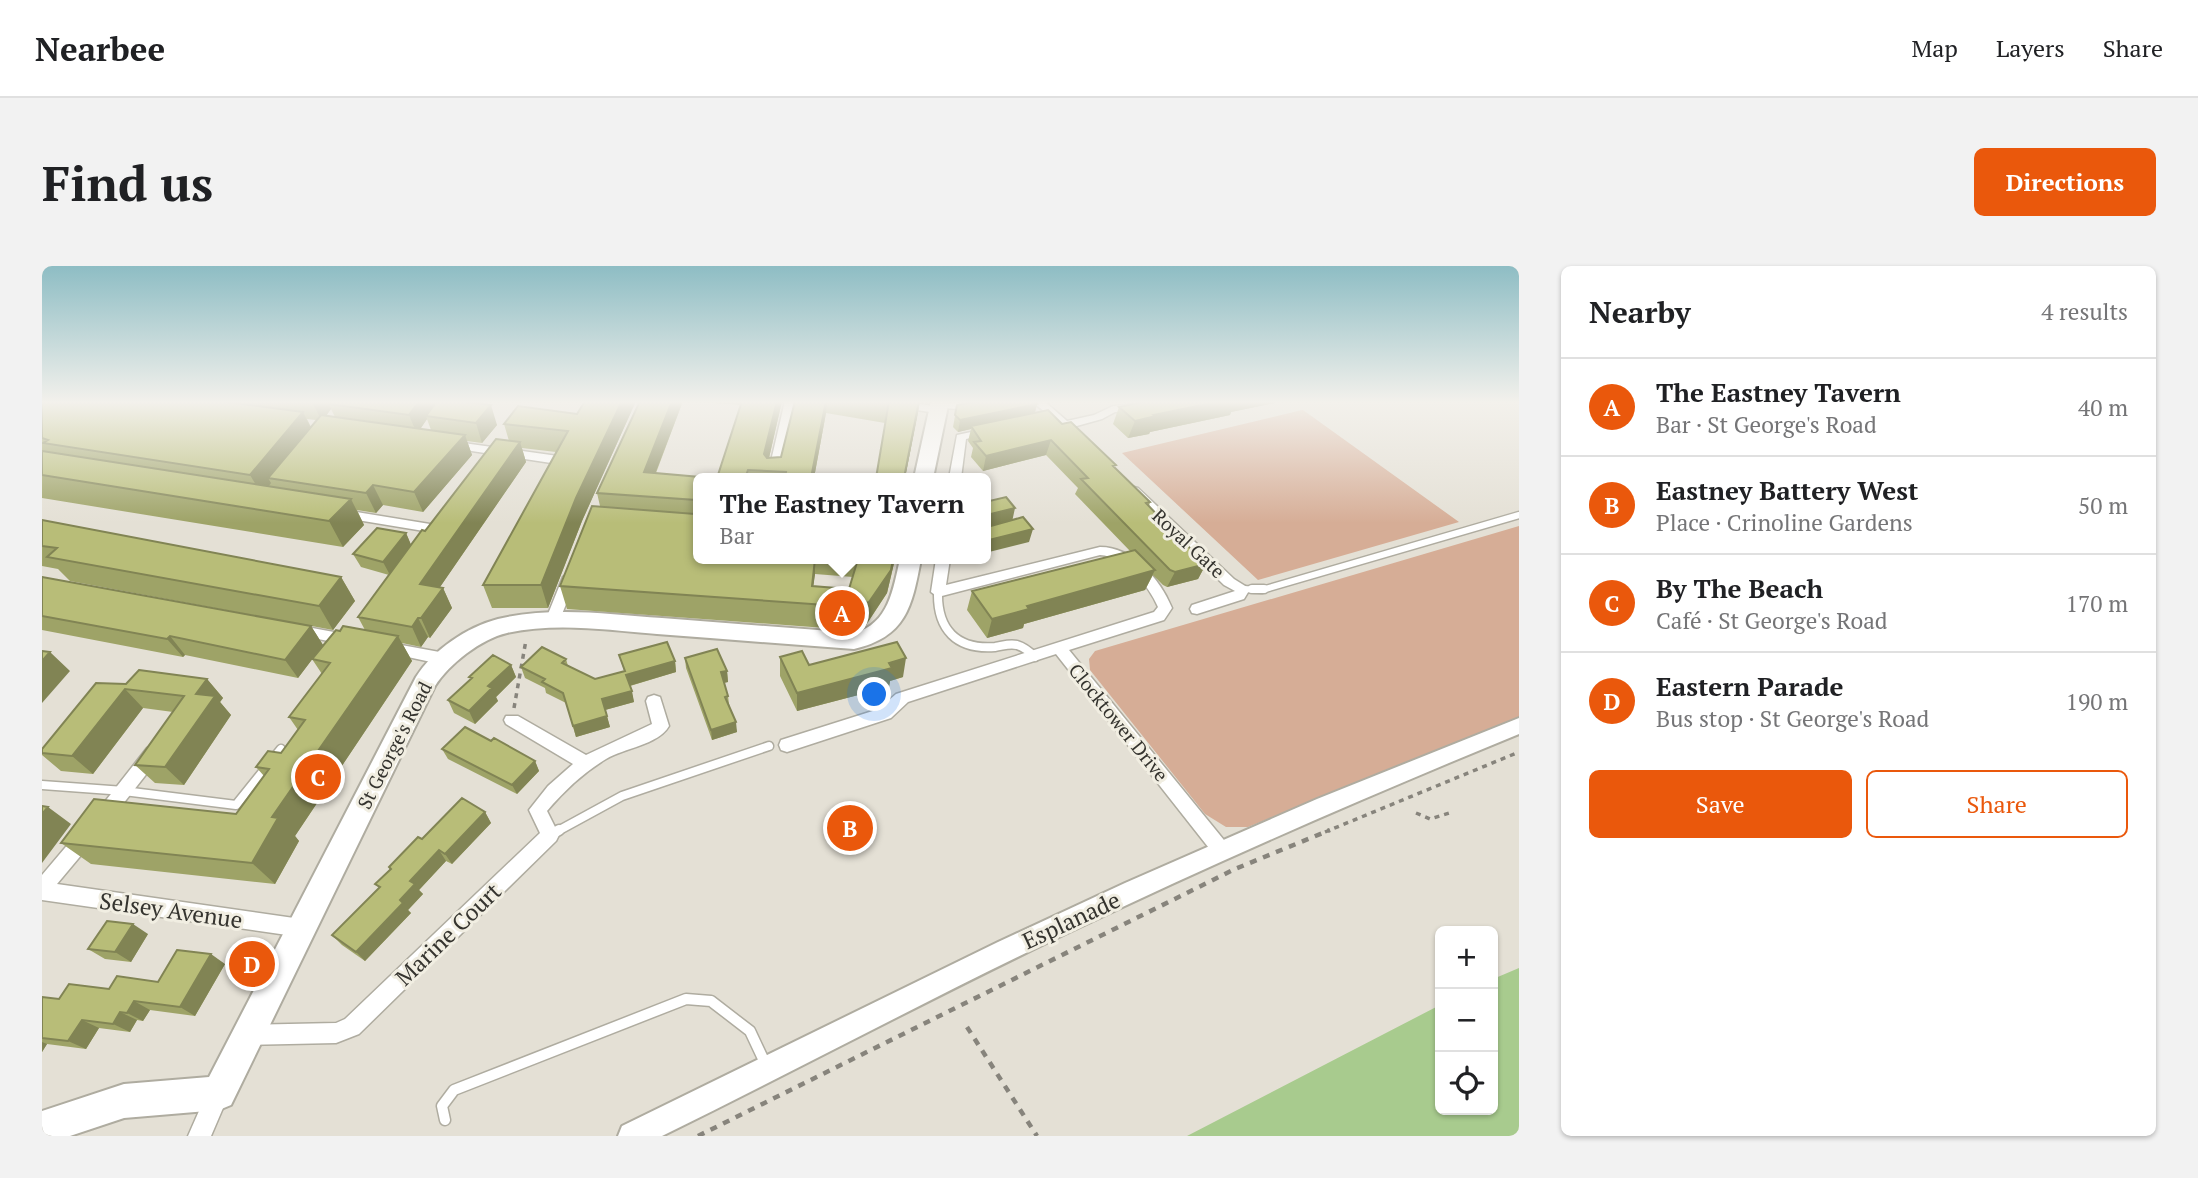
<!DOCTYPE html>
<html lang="en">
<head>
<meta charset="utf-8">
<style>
	:root { --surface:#fff; --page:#f2f2f2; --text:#202124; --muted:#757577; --line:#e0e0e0; --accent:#ea580c }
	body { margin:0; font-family:"PT Serif",serif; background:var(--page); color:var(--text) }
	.controls { position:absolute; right:21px; bottom:21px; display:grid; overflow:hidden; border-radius:10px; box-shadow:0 2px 5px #0004 }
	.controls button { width:63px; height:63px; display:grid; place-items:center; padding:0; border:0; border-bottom:2px solid var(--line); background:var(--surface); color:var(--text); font:35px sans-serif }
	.you { position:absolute; left:833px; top:429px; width:24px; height:24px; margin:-18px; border:5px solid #fff; border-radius:50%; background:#1a73e8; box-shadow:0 0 0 10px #1a73e833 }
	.badge { display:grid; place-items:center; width:46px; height:46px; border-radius:50%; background:var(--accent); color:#fff; font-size:23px; font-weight:700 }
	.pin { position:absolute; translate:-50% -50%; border:4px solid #fff; box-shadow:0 2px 7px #0006 }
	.popup { position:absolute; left:651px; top:207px; width:298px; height:91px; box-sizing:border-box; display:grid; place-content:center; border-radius:10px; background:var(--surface); filter:drop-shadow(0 2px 5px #0005); font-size:23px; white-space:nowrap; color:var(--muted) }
	.popup b { font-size:26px; color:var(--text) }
	.popup::after { content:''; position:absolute; left:50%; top:100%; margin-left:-14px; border:14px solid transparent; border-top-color:var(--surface) }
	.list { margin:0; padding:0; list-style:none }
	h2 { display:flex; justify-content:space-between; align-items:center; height:91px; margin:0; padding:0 28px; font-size:30px }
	h2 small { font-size:23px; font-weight:400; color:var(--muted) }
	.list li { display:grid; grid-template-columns:46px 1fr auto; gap:21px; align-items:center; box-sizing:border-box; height:98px; padding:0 28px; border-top:2px solid var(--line) }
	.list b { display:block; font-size:26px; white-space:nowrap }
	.list p { margin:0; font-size:23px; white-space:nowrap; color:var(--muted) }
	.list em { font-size:23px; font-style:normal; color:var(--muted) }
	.actions { display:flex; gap:14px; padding:21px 28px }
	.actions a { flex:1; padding:16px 0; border:2px solid var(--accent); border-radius:10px; text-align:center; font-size:24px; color:var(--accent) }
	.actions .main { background:var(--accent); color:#fff }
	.icon { flex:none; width:38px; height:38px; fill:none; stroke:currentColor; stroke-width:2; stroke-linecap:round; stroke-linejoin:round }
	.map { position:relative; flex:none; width:1477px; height:870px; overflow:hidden; border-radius:10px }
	header { display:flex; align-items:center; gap:42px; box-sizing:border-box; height:98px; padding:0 35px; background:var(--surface); border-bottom:2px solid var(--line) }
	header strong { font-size:33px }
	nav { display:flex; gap:38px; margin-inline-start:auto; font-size:24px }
	.intro { display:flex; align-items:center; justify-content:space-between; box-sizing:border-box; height:168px; padding:0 42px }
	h1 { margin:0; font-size:49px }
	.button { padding:18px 32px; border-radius:10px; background:var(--accent); color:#fff; font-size:24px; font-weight:700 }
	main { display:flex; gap:42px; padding:0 42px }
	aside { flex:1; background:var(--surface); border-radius:10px; box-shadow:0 2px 5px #0004 }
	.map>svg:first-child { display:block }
</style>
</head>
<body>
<header>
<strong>Nearbee</strong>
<nav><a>Map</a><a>Layers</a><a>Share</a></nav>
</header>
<div class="intro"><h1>Find us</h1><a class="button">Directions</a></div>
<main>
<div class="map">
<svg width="1477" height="870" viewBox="0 0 1477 870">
	<rect width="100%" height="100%" fill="#e4e0d5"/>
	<path fill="#d6ad96" d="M1260,144H1261L1417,256L1216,314L1080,187Z
		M1477,260V451L1206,561H1184L1163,548L1048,404L1047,393L1053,385Z"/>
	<path fill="#a8cb8e" d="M1477,702V870H1145L1398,739V844H1451V713Z"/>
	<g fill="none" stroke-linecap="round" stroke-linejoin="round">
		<g stroke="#afaca0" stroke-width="9">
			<path id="service-far2" d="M1201,323L1220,324L1477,249"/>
		</g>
		<g stroke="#afaca0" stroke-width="11">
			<path id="service-far1" d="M1210,323H1222
				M896,326C895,363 914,384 953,381C961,380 967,377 975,379C982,381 988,386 993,391
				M0,519L82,525L194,539L239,483
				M514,566L580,530L727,480"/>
		</g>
		<g stroke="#afaca0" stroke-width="13">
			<path id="service" d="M508,569L517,564
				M403,854L400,840L412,824L644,733L669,735L708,765L724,799"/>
		</g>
		<g stroke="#afaca0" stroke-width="3">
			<path id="minor" d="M743,135H755L737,212H725Z
				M827,135H855L892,140L893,137L897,136L934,138L973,135L934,144L900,142L899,146L895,147L833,138Z
				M990,135H1002L1025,155L1052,149L1071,140L1137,135L1095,146H1073L1060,153L1031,161L1041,171L1035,174Z
				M948,162L954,165L952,167L924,173L919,212H907L915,169Z
				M407,175L516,190L522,194L516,198L403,181V177Z
				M1092,221L1096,222L1192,313L1208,323L1202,333L1155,348L1150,347L1148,343L1150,339L1193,325L1182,319L1088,228V222Z
				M296,243L394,259L401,263L394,267L291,250V244Z
				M1058,281C1091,281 1118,313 1130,342L1122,354L1027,384L1186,579L1189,585L1186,591L1180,593L1174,591L1014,388L866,436L849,452L745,486L739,484L737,479L739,474L837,443L854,428L1112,346L1116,341C1107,320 1083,290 1058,289L896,331L889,326L894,293H908L904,319Z
				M528,306L535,311L518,353L516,357H506L504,353L521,311Z
				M254,359L308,369L315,374L308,379L249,368L247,364L249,360Z
				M343,376L403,387L411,393L403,399L338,385L336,381Z
				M612,429L618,431L627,460C616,479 582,482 564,493C541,507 522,525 505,545L517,569L514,575L317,768L294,777L206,779L199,776L196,769L199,762L206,759L294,757L303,753L498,567L487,544L506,520L531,498L464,458L462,454L464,450H476L544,489L610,458L604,435L606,431Z
				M111,480L117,482L119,487L117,492L66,557L60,560L54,557L51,552L54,547L105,482Z
				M45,561L51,563L54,569L51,575L15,618L259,653L266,655L269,662L266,669L259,671L0,634V609L39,563Z
				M176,817L184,820L187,828L169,870H146L168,820Z"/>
		</g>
		<g stroke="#afaca0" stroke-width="4">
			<path id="tertiary" d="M1477,452V468C1328,529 1181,593 1036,662C896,728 759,802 620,870H576L580,860L956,676L1083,617L1275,533Z"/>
		</g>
		<g stroke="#afaca0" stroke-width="4">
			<path id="primary" d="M889,135H907L891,212H872Z
				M858,293H879C870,341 864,371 812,383C746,378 680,373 615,368C566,364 514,356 465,367C439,373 407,398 393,420L189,839L177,844L82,852L28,870H0V845L82,818L167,811L374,411C391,384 425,361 456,353C509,340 566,348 620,352C684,357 748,362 812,367C847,358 851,323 858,293Z"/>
		</g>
		<path stroke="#87847c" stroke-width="3.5" stroke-dasharray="5 5" stroke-linecap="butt" d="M472,442L484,374
			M1374,547L1388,553L1407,547
			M1283,566L1477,486"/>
		<path stroke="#87847c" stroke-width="4.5" stroke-dasharray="7 7" stroke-linecap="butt" d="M925,761L995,870
			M656,870L1193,603L1288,564"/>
		<use href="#service-far2" stroke="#fff" stroke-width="6"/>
		<use href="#service-far1" stroke="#fff" stroke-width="8"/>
		<use href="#service" stroke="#fff" stroke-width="10"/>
		<use href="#minor" fill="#fff" fill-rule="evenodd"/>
		<use href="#tertiary" fill="#fff" fill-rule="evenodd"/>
		<use href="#primary" fill="#fff" fill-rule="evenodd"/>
	</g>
	<path fill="#9ea367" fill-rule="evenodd" d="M0,135H442L440,138L455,159L440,177L425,175L430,189L381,246L341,239L334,247L315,244L322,259L301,281L0,232ZM289,143L293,151L284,150ZM265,153L274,154L269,161ZM385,153L389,164L378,163Z
		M543,135H594L540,255L506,342H450L441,319L514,186L480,182L484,196L398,321L401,322L410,342L388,372L386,371L379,381L360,377L370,395L253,570L257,575L233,618L49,598L19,577L194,548L222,510L214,501L239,487L256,464L247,451L280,408L270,393L298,365L323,364L316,351L347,309L319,301L311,288L364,267L369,279L467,175L462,158L535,148Z
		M641,135L614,207L670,212L656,293H853L845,327L824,359L810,364L525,343L518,320L558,240L555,227ZM773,308L811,311L807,323L771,320Z
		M641,135H740L727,192L739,191L753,135H884L883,136L878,135L863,212H834L843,157L784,147L772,212H675L699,139Z
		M1084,135H1233V137L1189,146L1188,149L1108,166L1107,168L1086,172L1071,158L1077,141L1103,135L1085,136Z
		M995,138L993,147L1020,158L1073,202L1108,236L1107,240L1122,256L1164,298L1156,313L1125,321L1121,319L1111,309L1103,324L982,358L981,362L945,372L925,344L930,325L1088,285L1033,228L1036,222L1004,189L941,205L929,191L931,182L926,175L929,163L916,166L911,161L915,139Z
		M0,254L299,311L313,335L291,364L28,315L16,303L0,300Z
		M0,311L269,360L281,379L256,412L143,389L141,391L0,364Z
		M577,389L633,395L634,406L588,420L592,436L563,444L568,461L534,471L524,437L504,427L503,422L483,412L479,401L524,393L526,400L553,413L582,405Z
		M738,391L767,399L861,411L848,415L847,421L755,445L738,410Z
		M643,392L685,405L686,416L682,417L686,430L687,438L695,466L670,474L644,402Z
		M469,399L474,411L454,431L456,435L433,458L412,447L406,434L429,413L427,411Z
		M165,413L181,432L178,436L189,449L142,519L113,517L93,499L131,446L101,442L51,508L19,505L0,489V483L84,418Z
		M449,475L493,495L497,505L475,528L406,493L400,483Z
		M443,546L449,557L410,598L404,595L377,624L381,628L366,644L369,647L323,695L300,679L290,669L337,622L333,618L348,603L347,601L380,573Z
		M106,668L89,696L63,693L46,683Z
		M183,698L153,750L108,744L101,755L95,754L88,766L57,762L44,783L5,778L0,786V731L17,733L67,723L116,716Z"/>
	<path fill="#818454" d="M271,135H296L287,138L289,143L280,155L270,136Z
		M377,135H398L384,150L385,153L375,168L367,149Z
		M425,135H442L430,155Z
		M580,135H594L540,255L506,342L499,319L534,232Z
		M630,135H641L605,229L602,206Z
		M735,135H740L724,205L722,188Z
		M784,135H785L784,147L772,212H769Z
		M877,135L876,147L863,212H862Z
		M1180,135H1233V137L1189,146L1188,149L1108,166L1107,168L1086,172L1093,155L1112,149Z
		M995,138L992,150L929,160V163L916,166L918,154Z
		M449,139L455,159L440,177L434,157Z
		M261,146L271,166L226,212L229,217L220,229L208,209Z
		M423,169L430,189L381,246L372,226Z
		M1009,174L1004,189L941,205L944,190Z
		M478,176L484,196L387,337L378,318Z
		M331,219L341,239L334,247L324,227Z
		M309,233L322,259L301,281L287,255Z
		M973,242L970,256L943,262V251L945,249Z
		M991,263L987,276L943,287V275Z
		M364,267L370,281L348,309L341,296Z
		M773,293V308L769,338L770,320Z
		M851,293H853L845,327L824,359L810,364L812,341Z
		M1164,298L1156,313L1125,321L1133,306Z
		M1113,304L1103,324L982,358L981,362L945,372L950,353L985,340Z
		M299,311L313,335L291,364L277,340Z
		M401,322L410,342L388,372L379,352Z
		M376,352L386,371L379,381L370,361Z
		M269,360L281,379L256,412L243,394Z
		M128,370L143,389L141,391L125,373Z
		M356,370L370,395L253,570L257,575L233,618L210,597L230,551Z
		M8,386L28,405L0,437V395Z
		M864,392L861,411L848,415L847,421L755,445V427Z
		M633,395L634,406L587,420L584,409Z
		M469,399L474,411L454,431L456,435L433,458L427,445L446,420Z
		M685,405L686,416L680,417L679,406Z
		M165,413L181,432L178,436L189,449L142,519L123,501L154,428Z
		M83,423L101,442L51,508L30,490Z
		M590,425L592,436L563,444L560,433Z
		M565,450L568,461L534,471L531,460Z
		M694,456L695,466L670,474L669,464Z
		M493,495L497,505L475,528L470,519Z
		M6,541L29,558L0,597V548Z
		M443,546L449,557L410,598L403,588Z
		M397,584L404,595L377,624L381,628L366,644L369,647L323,695L314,686L358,634L368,615Z
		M91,658L106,668L89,696L73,686Z
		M169,688L183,698L153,750L138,741Z
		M92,735L108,744L101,755L85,747Z
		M78,746L95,754L88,766L71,758Z
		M40,754L57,762L44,783L26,775Z
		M0,776L5,778L0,786Z"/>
	<path fill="#b8bd78" stroke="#818454" stroke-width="2" d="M0,135H177L261,146L208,209L1,177L6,174L0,172Z
		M289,135H377L367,149L287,138Z
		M395,135H425L424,136L449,139L434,157L384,150Z
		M543,135H580L534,232L499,319H441L526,165L462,158L476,140L535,148Z
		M598,135H630L602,206L670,212H656V293H773L770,320L807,323L816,293H851L849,304L827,336L812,341L518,320L550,240L653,248L656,245L654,234L555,227Z
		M700,135H735L722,188L725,192L739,191L753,135H784L769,212H743L744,206L706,204L703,212H675Z
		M847,135H877L862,212H834Z
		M938,135H992L995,138L918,154L913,149L915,139Z
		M1104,135H1180L1112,149L1114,150L1093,155L1077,141Z
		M1006,144L1020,158L1029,156L1074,199L1071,200L1108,236L1104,237L1122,256L1164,298L1133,306L1128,304L1039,213L1046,212L1009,174L944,190L932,176L939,175L929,160Z
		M279,149L423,169L372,226L331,219L324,227L226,212Z
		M454,173L478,176L378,318L401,322L379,352H376L370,361L316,351L380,264L383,265Z
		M0,185L309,233L287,255L0,209Z
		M964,231L973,242L945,249L943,251V236Z
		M981,251L991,263L943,275V258L949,260Z
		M0,254L299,311L277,340L5,291L15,282L0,280Z
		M335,262L364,267L341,296L311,288Z
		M1093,284L1113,304L985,340L987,343L950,353L930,325Z
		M0,311L269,360L243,394L128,370L125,373L0,350Z
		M301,360L356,370L230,551L236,552L210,597L19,577L52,533L194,548L227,503L214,501L226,485L239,487L263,454L247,451L288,397L270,393L294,364L298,365Z
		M625,376L633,395L584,409L590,425L560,433L565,450L531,460L521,427L500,416L503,413L479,401L500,381L524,393L520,397L553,413L583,405L577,389Z
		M855,376L864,392L847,397L850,402L755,427L738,391L760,385L767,399Z
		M675,383L685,405L679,406L686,430L683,431L694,456L669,464L643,392Z
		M0,385L8,386L0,395Z
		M451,389L469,399L446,420L450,422L427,445L406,434L430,412L427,411Z
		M97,404L165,413L154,428L173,430L123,501L93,499L142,430L83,423L30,490L0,487V483L54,417L84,418Z
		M423,461L449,475L452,472L493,495L470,519L400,483Z
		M420,532L443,546L403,588L397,584L368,615L373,618L358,634L361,637L314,686L290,669L338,621L333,618L349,603L347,601L376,571L380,573Z
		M0,540L6,541L0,548Z
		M65,655L91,658L73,686L46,683Z
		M135,684L169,688L138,741L92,735L85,747L78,746L71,758L40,754L26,775L0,772V731L17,733L27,718L67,723L75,710L116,716Z"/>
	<linearGradient id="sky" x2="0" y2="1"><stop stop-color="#8ebdc4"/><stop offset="0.53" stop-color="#f3f1ec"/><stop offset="1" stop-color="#f3f1ec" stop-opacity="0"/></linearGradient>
	<rect width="1477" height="257" fill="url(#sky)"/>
	<g text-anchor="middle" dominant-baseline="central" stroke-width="6" stroke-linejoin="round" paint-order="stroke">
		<g font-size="19" fill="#35342f" stroke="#f1eee2">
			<text transform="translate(1147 277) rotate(43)">Royal Gate</text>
			<text transform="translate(1077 456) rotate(51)">Clocktower Drive</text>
			<text transform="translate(352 479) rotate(-63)">St George's Road</text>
		</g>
		<g font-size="23" fill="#35342f" stroke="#f1eee2">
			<text transform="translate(129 644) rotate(8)">Selsey Avenue</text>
			<text transform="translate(1029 654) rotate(-25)">Esplanade</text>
			<text transform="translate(406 668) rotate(-44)">Marine Court</text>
		</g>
	</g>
</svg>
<div class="controls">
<button>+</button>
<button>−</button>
<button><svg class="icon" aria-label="locate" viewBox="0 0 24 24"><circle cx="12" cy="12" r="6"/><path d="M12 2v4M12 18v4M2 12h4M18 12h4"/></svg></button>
</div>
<div class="you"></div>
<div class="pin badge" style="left:800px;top:347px">A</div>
<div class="popup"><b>The Eastney Tavern</b>Bar</div>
<div class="pin badge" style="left:808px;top:562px">B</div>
<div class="pin badge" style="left:276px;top:511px">C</div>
<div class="pin badge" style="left:210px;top:698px">D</div>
</div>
<aside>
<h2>Nearby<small>4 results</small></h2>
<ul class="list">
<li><span class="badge">A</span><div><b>The Eastney Tavern</b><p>Bar · St George's Road</p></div><em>40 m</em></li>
<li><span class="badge">B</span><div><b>Eastney Battery West</b><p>Place · Crinoline Gardens</p></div><em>50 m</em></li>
<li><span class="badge">C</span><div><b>By The Beach</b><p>Café · St George's Road</p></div><em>170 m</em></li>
<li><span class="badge">D</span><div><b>Eastern Parade</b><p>Bus stop · St George's Road</p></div><em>190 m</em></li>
</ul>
<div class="actions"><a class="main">Save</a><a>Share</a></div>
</aside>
</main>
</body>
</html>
